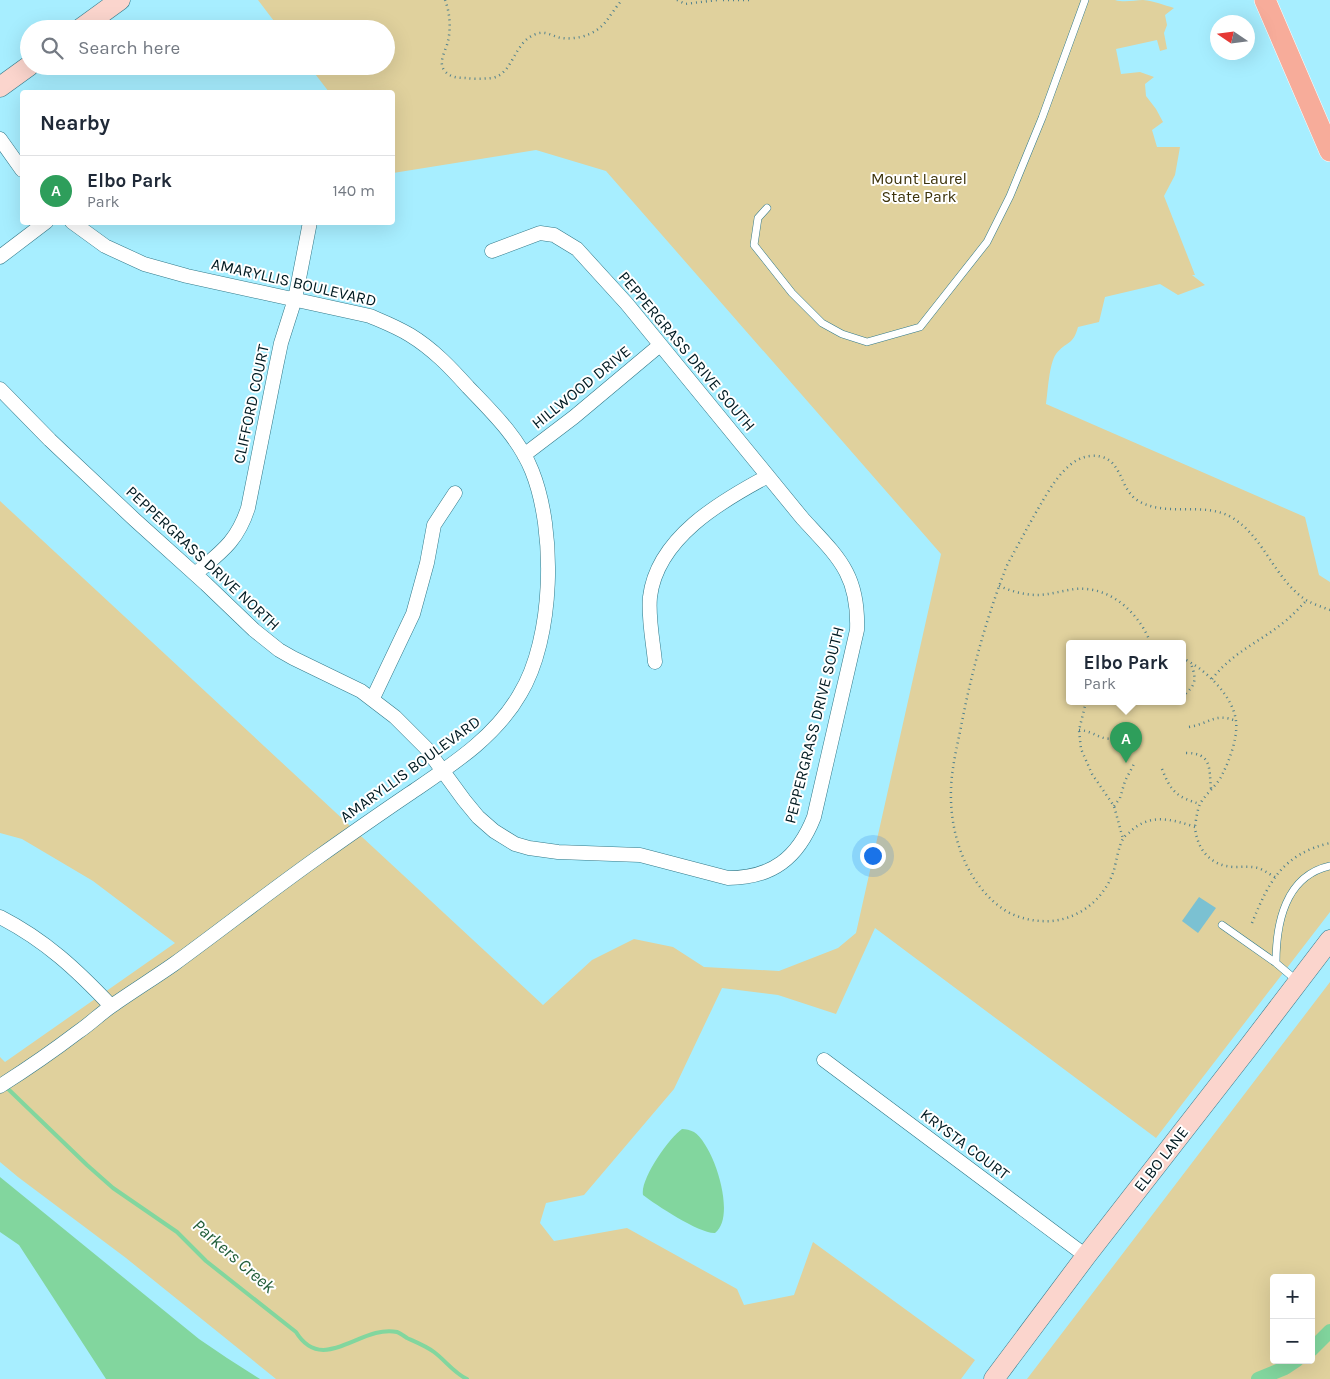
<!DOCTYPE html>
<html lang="en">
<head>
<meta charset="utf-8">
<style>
	:root { --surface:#fff; --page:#f6f6f7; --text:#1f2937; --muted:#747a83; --line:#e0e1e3; --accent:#a33a22 }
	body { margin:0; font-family:Karla,sans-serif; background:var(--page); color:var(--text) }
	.controls { position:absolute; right:15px; bottom:15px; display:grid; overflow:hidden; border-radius:5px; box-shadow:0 5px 20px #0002 }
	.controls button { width:45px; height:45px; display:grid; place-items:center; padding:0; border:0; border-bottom:1px solid var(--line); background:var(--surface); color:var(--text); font:25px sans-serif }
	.compass { position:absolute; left:1210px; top:15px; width:45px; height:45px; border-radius:50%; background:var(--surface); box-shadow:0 5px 20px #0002; rotate:283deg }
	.you { position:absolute; left:872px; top:855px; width:18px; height:18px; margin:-12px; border:4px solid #fff; border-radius:50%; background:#1a73e8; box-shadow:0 0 0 8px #1a73e833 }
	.badge { display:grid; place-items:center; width:32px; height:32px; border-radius:50%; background:var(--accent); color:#fff; font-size:16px; font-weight:700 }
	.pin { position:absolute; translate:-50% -41px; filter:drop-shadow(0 1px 2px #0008) }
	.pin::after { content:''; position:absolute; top:26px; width:18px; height:15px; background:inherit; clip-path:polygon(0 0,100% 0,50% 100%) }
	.popup { position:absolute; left:1066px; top:640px; width:120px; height:65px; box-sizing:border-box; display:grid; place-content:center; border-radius:5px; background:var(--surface); filter:drop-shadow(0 1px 4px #0005); font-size:16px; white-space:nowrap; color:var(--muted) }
	.popup b { font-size:19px; color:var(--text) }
	.popup::after { content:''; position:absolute; left:50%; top:100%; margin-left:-10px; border:10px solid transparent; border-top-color:var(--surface) }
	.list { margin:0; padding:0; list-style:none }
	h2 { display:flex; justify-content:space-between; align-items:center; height:65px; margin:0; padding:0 20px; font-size:21px }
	h2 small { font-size:16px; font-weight:400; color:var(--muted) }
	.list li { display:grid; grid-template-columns:32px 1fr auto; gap:15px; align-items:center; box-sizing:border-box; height:70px; padding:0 20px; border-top:1px solid var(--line) }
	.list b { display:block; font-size:19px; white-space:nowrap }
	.list p { margin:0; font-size:16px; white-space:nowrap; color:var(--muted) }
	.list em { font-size:16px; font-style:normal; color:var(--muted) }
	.icon { flex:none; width:28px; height:28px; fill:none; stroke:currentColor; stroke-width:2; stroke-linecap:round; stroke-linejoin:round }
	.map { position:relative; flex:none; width:1330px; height:1379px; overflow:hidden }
	.search { position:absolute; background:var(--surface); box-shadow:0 5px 20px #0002; left:20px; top:20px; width:375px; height:55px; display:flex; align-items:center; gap:12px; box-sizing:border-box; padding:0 18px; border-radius:28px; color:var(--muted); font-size:19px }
	.panel { position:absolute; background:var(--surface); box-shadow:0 5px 20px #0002; left:20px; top:90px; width:375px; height:135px; border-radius:5px }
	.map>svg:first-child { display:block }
</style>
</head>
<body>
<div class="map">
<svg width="1330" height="1379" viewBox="0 0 1330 1379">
	<rect width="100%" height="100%" fill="#a7eeff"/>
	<path fill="#e0d19d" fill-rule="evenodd" d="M258,0H1115C1125,3 1134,0 1143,0C1154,1 1164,5 1174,8L1165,15L1167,25L1164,33L1167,49L1160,51L1157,40L1116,49L1121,74L1140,72L1154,77L1145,84L1146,96L1156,109L1163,122L1152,130L1157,147H1180L1175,175L1164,196L1195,275H1192L1205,285L1178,295L1160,284L1105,297L1099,322L1078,327C1073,346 1066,341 1056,354C1049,364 1048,391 1046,404L1305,517L1319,575L1330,582V912L1156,1138L875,928L836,1014L778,995L722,988L674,1089L584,1195L546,1203L540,1223L554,1241L627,1228L737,1289L744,1305L794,1295L813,1242L975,1360L961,1379H276L126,1258L18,1177L0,1162V1057L5,1062L175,943L93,881L22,839L0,833V501L543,1005L592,960L634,939L673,947L704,967L779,971L838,948L856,933L941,554L606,171L536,150L393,173L392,92H329L309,66H386V29H280ZM1070,644H1182V702H1070Z
		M1330,982V1379H1027ZM1274,1278H1311V1360H1274Z"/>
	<path fill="#82d69e" d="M682,1129C686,1129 690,1130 694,1132C714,1145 737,1217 715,1233C700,1234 656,1205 643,1195C640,1179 669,1138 682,1129Z
		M0,1177L199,1339L227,1358L260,1379H106L19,1245L0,1232Z"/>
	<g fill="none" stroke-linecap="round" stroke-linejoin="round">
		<path stroke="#82d69e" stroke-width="4" d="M5,1086L87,1165L113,1188L177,1232L206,1261L296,1332C323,1376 361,1324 397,1332C400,1333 404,1336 407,1338C416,1342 426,1346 434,1352C446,1361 454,1373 467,1379"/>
		<path stroke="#82d69e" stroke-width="14" d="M1311,1350L1330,1331
			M1258,1379L1285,1368L1297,1360"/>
	</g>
	<path fill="#7bc1d2" d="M1199,897L1216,908L1198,933L1182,921Z"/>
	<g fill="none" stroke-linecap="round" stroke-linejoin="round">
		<g stroke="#327989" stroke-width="8">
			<path id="lane" d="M767,208L758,218L754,245L792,293L822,323L842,334L867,342L920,327L987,242L1010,196L1042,118L1085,0
				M1222,925L1276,963
				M1296,980L1276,963C1276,924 1285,876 1330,866"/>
		</g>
		<g stroke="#327989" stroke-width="15">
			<path id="street" d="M0,139L22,170
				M0,257L46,222
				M0,389L50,440L135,520L206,584L254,630L279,650L293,658L361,691L395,717L426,748L464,800L478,817L494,831L515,844L529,848L558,852L640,855L728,878C772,878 798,858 814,817L857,630C859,574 838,557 803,519L627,304L577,249L554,235L540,233L492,251
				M524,455L574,417L660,345
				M195,574C221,552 237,542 248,508L276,367L281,343L295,299L310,222
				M655,662C653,641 648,618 650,597C657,538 721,501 768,476
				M373,698L413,614L427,563L434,525L455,493
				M0,917C45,940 77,970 111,1006
				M824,1060L1086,1256
				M0,1086C27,1069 53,1051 78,1032C90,1024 101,1013 113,1005C133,991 154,978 174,964C222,929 269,892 317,858C348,836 378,815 409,794C450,766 495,738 520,694C554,638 556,531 532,471C519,438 492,412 468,387C451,368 433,349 410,335C397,327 384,322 370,316L187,276L144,264L105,246L72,222"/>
		</g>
		<g stroke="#327989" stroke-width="21">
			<path id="secondary" d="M80,29L120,0
				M0,87L29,66
				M994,1379L1086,1256L1247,1049L1330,940"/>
		</g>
		<g stroke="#fff" stroke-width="22">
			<path id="primary" d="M1265,0L1330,151"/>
		</g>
		<path stroke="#51818d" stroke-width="2.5" stroke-dasharray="1 4" stroke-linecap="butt" d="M445,0C450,13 451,28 448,41C446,51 438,61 444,70C449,77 457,78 465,78C473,79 483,79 492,78C514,74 513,42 536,34C546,30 553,37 562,38C568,39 575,38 581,37C606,30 607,17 622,0
			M677,0L685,4L717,0
			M723,0H749
			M999,586C1011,591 1024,595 1037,595C1054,595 1070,587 1087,589C1117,592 1141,617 1151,644
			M1182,658C1204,668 1233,695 1236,721C1238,737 1230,759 1223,773C1218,785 1206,793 1200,804C1197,811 1196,820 1195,827
			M1212,679C1233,652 1258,643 1283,623C1292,616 1299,608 1306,601
			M1182,697C1196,685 1197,680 1191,664
			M1086,702L1079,730L1081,749L1092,774L1114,806L1123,839
			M1117,702L1126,708
			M1189,727C1209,724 1215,712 1236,721
			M1079,730C1096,731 1101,743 1119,737
			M1186,753C1212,753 1209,768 1211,789
			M1162,769C1171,792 1177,797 1200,804
			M1114,806L1120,798L1125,781L1134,764
			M1275,877C1269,874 1264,870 1258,868C1249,866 1242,867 1234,867C1211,866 1197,850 1195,827C1172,819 1149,813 1130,832C1128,834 1124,836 1123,839C1119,845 1116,862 1114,870C1105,898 1081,918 1052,921C1036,922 1020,919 1006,911C970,888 952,842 951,800C950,775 956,751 961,727C971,674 985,623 1004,573C1006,566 1010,560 1013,554C1023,536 1032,519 1042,502C1052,485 1068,458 1090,456C1123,453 1118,488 1137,500C1165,518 1203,501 1231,517C1264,536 1274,579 1306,600C1313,604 1322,607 1330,610
			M1252,923C1269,881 1283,854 1330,843"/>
		<use href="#lane" stroke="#fff" stroke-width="7"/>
		<use href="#street" stroke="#fff" stroke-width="14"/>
		<use href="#secondary" stroke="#fbd5cd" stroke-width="20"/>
		<use href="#primary" stroke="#f7ac9a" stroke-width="21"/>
	</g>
	<g text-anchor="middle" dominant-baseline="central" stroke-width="4" stroke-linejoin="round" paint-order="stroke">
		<g font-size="16" fill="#3d330b" stroke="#fff">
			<text x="919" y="178">Mount Laurel<tspan x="919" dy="18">State Park</tspan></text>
		</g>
		<g font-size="16" fill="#001a21" stroke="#fff">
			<text transform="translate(294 282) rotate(13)">AMARYLLIS BOULEVARD</text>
			<text transform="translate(687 351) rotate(50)">PEPPERGRASS DRIVE SOUTH</text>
			<text transform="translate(581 387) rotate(-39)">HILLWOOD DRIVE</text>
			<text transform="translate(251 404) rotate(-78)">CLIFFORD COURT</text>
			<text transform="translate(203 558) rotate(43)">PEPPERGRASS DRIVE NORTH</text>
			<text transform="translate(814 725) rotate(-76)">PEPPERGRASS DRIVE SOUTH</text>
			<text transform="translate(410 769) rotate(-36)">AMARYLLIS BOULEVARD</text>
			<text transform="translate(965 1144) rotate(37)">KRYSTA COURT</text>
			<text transform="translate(1161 1159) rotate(-52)">ELBO LANE</text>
		</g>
		<g font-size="18" font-style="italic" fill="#215d39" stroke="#fff">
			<text transform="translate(234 1256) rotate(41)">Parkers Creek</text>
		</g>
	</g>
</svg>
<div class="controls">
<button>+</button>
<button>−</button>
</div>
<svg class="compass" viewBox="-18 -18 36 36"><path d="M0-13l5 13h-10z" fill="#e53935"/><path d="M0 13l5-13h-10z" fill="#747a83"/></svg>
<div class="you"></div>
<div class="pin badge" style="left:1126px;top:763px;background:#2e9e5b">A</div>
<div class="popup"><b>Elbo Park</b>Park</div>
<div class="search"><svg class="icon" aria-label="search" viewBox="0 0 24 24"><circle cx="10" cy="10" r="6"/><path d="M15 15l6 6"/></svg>Search here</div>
<section class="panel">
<h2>Nearby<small></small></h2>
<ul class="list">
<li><span class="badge" style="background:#2e9e5b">A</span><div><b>Elbo Park</b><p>Park</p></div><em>140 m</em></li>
</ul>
</section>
</div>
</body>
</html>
